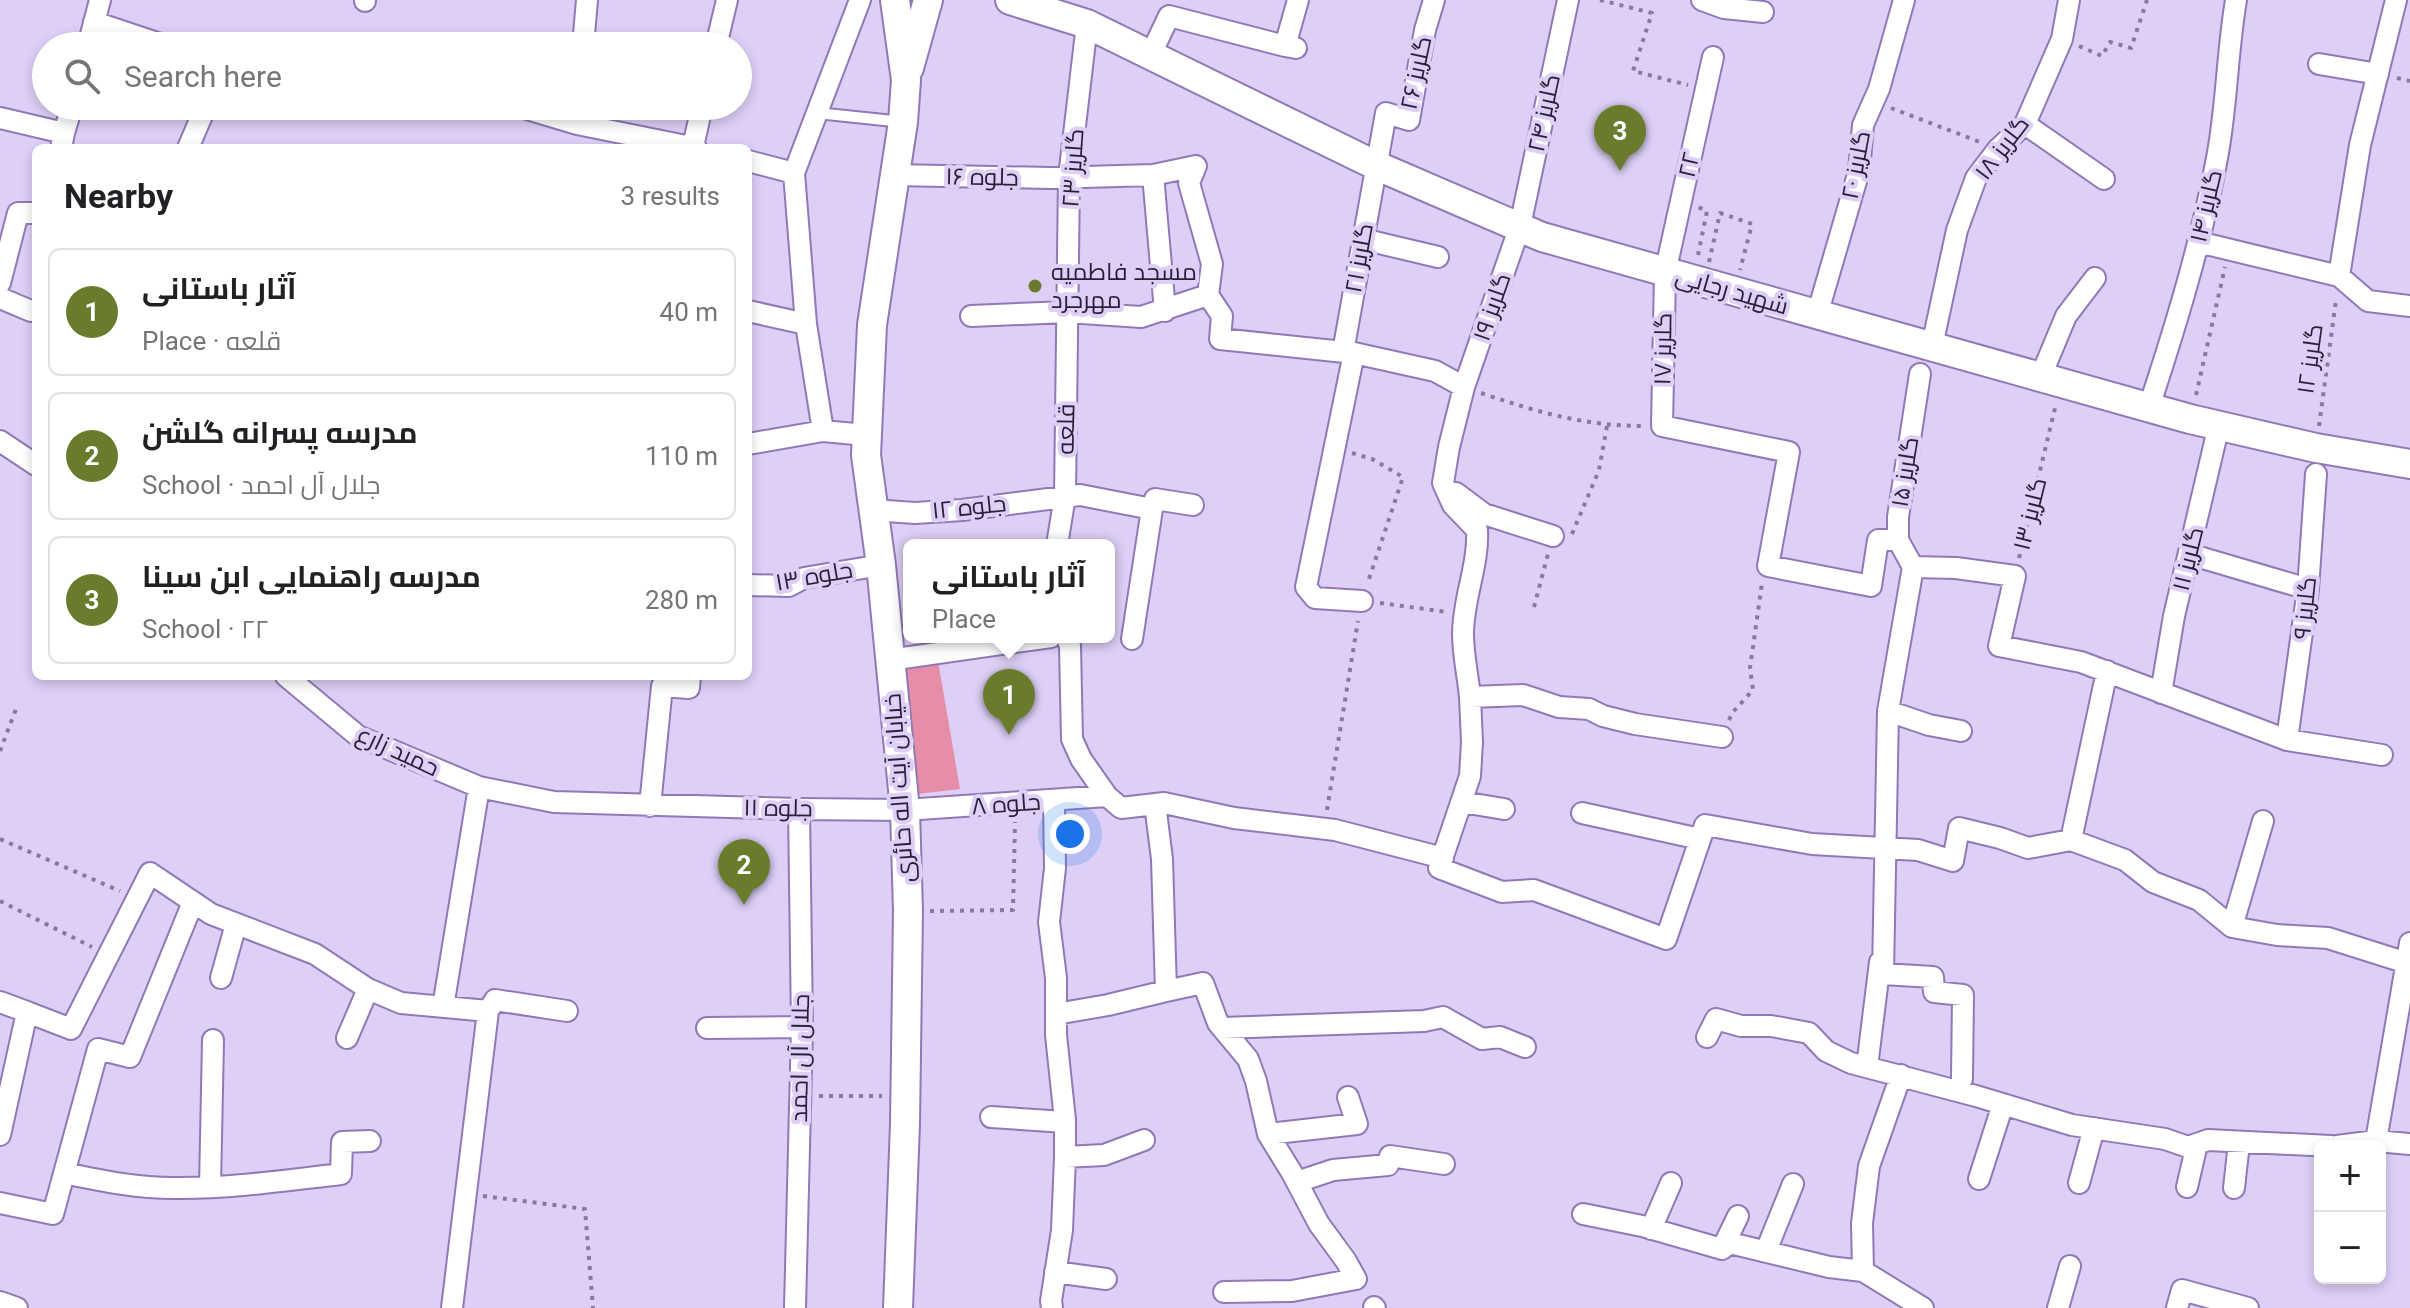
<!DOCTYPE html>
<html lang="en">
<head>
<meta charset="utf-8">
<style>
	:root { --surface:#fff; --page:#f2f2f2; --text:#202124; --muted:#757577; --line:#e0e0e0; --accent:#697c2b }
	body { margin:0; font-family:Roboto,Cairo,sans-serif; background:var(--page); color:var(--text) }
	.controls { position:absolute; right:24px; bottom:24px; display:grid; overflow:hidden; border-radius:12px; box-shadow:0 4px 12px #0003 }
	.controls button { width:72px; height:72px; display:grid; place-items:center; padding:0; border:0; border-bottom:2px solid var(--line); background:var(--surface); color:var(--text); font:40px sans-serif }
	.you { position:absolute; left:1070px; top:834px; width:28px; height:28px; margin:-20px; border:6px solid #fff; border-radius:50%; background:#1a73e8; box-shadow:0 0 0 12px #1a73e833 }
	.badge { display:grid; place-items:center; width:52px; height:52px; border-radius:50%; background:var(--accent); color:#fff; font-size:26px; font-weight:700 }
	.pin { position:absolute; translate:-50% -66px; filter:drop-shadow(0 2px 4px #0008) }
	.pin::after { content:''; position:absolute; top:42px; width:28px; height:24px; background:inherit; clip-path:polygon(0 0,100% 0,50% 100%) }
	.popup { position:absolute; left:903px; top:539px; width:212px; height:104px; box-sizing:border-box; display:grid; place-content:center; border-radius:12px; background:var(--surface); filter:drop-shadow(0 2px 6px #0005); font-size:26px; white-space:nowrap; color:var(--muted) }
	.popup b { font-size:30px; color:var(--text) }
	.popup::after { content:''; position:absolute; left:50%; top:100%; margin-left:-16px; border:16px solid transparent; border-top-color:var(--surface) }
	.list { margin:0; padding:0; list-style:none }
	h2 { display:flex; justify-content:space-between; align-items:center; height:104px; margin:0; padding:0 32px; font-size:34px }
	h2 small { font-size:26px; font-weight:400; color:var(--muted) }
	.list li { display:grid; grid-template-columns:52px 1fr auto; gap:24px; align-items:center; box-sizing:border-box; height:128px; margin:0 16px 16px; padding:0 16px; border:2px solid var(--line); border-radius:12px }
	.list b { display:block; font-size:30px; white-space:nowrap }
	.list p { margin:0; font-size:26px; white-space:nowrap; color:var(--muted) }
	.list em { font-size:26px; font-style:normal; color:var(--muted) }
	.icon { flex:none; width:44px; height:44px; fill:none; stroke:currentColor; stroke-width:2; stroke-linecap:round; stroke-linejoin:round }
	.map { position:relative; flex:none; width:2410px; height:1308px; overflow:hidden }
	.search { position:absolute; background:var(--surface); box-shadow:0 4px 12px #0003; left:32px; top:32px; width:720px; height:88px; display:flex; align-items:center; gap:20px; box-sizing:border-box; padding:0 28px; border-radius:44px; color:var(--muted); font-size:30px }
	.panel { position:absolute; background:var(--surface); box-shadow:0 4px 12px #0003; left:32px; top:144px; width:720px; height:536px; border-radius:12px }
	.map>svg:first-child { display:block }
</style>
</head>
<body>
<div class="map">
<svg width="2410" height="1308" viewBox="0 0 2410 1308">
	<rect width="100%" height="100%" fill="#ddcff6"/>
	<path fill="#e68da7" d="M938,661L960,789L917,794L906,668Z"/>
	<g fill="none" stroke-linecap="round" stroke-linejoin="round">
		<g stroke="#9079b6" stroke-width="14">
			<path id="lane" d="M817,113L903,122"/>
		</g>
		<g stroke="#9079b6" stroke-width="24">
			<path id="street" d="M1568,0L1520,226L1464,387L1449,447L1443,483L1453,505L1477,530C1479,565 1463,598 1463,634C1463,655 1468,676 1470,697L1523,695L1559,707L1589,709L1603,716L1635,724L1722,737
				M1702,0L1724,8L1763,12
				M365,1V0
				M94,22L166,46
				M88,46L100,0
				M583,46L587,0
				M716,46L727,0
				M1296,48L1285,46L1298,0
				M1150,56L1169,16L1285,46
				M1713,57L1665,273L1662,426L1789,452L1768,566L1871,586L1878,540H1898
				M2319,64L2378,74
				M517,106L577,124L696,148
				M0,118L64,133L61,148
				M2025,124L2104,179
				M64,133L72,106
				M693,147L702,106
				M188,148L206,106
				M748,161L794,173
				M894,175L1050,178L1153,175L1196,166L1189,183L1212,264L1208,295L1222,316L1220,339L1354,353L1435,371L1464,387
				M1153,175L1165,311
				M1362,239L1438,257
				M2198,242L2339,276L2368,301L2410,306
				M2339,276L2360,145L2396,0
				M0,283L18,213H36
				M0,298L31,311
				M748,311L806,324
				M1817,315L1859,171L1863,125L1879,89L1904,0
				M971,316L1067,312L1141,317L1208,295
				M1932,346L1957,230L1976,178L1998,149L2025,124L2062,39L2069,0
				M1343,352L1386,113L1409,120L1425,30L1434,0
				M1354,353L1306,587L1315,598L1362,601
				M2041,376L2066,316L2095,278
				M2149,407C2176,325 2201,243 2217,158C2227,106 2227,53 2236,0
				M823,431L806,324L794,173L860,0
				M0,441L36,465
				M748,444L823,431L866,435
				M1456,493L1484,514L1553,536
				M872,510L915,513L962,510L1080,495L1152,509L1155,499L1193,505
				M1057,545L1065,496L1069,177L1087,24
				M2189,554L2308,589
				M1913,567L1898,540V517L1920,374
				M748,585L789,586L804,578L881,565
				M1067,637L1070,646L1072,739L1081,759L1107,796L1121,808L1164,803L1234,818L1335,830L1443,858
				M1132,639L1152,509
				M889,660L1051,637
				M286,676L358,736L479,787
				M2161,693L2174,616L2219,425
				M1470,697L1472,742L1470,776L1439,868L1502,892L1534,890L1666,939L1705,825L1812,844L1918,850L1953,861L1959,828L2000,838L2028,848L2071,840L2125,860L2153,882L2199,900L2232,927L2277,935L2328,938L2407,963
				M1888,711L1929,725L1961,731
				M2287,740L2308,589L2316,474
				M1462,802L1504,809
				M650,806L662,686L689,688L690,676
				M1582,813L1700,839
				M2071,840L2107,671
				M2232,927L2263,821
				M221,978L236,924
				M1166,991L1203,983L1218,1023L1248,1059L1256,1081L1268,1134L1292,1173L1319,1224L1346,1261L1356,1279L1292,1291L1224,1292
				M0,1002L27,1012
				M443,1007L479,787L554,802L799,809L905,810L1107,796
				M1056,1014L1108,1005L1166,991L1162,859L1155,804
				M707,1028L802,1027
				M1222,1028L1424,1021L1443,1017L1482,1039L1500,1037L1525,1047
				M1707,1037L1716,1019L1741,1026H1771L1809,1033L1826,1051L1851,1063L1976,1096L2072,1125L2165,1139L2188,1147L2208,1140L2331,1146
				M347,1038L368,989
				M1867,1067L1880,962
				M1901,1075L1869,1166L1862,1223L1863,1271L1923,1308
				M1962,1079L1963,995L1934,992L1933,977L1883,974L1888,711L1913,567L1956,568L2015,576L1999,646L2081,662L2287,740L2382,755
				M991,1117L1065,1122
				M1268,1134L1357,1124L1348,1097
				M0,1135L27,1012L71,1029L150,873L211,914L315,954L368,989L401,1003L488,1011L495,1000L567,1011
				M2376,1141L2410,943
				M2337,1146L2376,1141L2410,1144
				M1065,1157L1104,1155L1144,1140
				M64,1173C102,1181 141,1189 180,1188C234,1188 288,1180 341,1174L342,1142L370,1141
				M1979,1179L2003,1104
				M1297,1182L1333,1170L1388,1165L1390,1156L1444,1164
				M2079,1183L2094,1128
				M210,1187L213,1040
				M2187,1187L2197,1144
				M2234,1188L2239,1143
				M0,1203L53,1214L98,1049L130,1057L193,902
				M1583,1214L1642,1226L1722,1249L1730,1243L1829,1267L1863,1271
				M1651,1229L1671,1183
				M1722,1249L1738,1216
				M1766,1251L1793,1184
				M1055,1272L1106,1279
				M0,1302L17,1308
				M1374,1307L1375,1308
				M452,1308L488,1011
				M795,1308L802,1027L799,809
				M1052,1308L1051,1301L1062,1230L1065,1157V1120L1056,1035V978L1049,922L1055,868L1054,801
				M2058,1308L2070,1266
				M2177,1308L2182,1290L2248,1308"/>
		</g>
		<g stroke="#9079b6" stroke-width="32">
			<path id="secondary" d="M895,0L906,80L903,122L872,325L866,455L881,565L905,810L908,911L905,1124L898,1308
				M1010,0L1087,24L1375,165L1542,237L2190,419L2316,448L2410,464
				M909,68L928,0"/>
		</g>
		<path stroke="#877b9c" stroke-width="4" stroke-dasharray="4 6" stroke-linecap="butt" d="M1600,0L1652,13L1633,71L1688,85
			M2079,46L2102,56L2110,42L2131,48L2147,0
			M2397,78L2410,81
			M1891,108L1980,142
			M1698,255L1707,211L1698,207
			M1709,262L1720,213L1752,224L1740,270
			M1481,393C1537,412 1584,426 1644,426
			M2196,395L2225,267
			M2319,426L2336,300
			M1352,453L1372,459L1403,477L1368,582
			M1572,534L1599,470L1607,426
			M2019,558L2056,404
			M1380,603L1447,612
			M1534,607L1548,554
			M1729,720L1733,712L1753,690L1750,668L1762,583
			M0,751L16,709
			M1327,810L1358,621
			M0,839L120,891
			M0,901L92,947
			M930,911L1013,910L1015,822
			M819,1096H882
			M483,1196L585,1209L593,1308"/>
		<use href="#lane" stroke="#fff" stroke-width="10"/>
		<use href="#street" stroke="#fff" stroke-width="20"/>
		<use href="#secondary" stroke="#fff" stroke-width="28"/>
	</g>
	<circle fill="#697c2b" stroke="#ddcff6" stroke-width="3" cx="1035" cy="286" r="8"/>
	<g text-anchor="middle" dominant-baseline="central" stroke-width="8" stroke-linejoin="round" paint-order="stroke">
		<g font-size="24" fill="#291f38" stroke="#ddcff6">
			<text transform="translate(1416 73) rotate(-78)">گلریز ۲۶</text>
			<text transform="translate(1544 113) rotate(-78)">گلریز ۲۴</text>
			<text transform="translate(2002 148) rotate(-53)">گلریز ۱۸</text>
			<text transform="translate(1689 165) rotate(-77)">۲۲</text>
			<text transform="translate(1856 165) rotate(-79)">گلریز ۲۰</text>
			<text transform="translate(1073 168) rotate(-86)">گلریز ۲۳</text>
			<text transform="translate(982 177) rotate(1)">جلوه ۱۶</text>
			<text transform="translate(2206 206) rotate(-77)">گلریز ۱۴</text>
			<text transform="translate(1359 258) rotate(-80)">گلریز ۲۱</text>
			<text transform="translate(1732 291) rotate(16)">شهید رجایی</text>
			<text transform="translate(1492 307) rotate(-71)">گلریز ۱۹</text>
			<text transform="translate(1663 349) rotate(-89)">گلریز ۱۷</text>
			<text transform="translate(2310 359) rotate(-82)">گلریز ۱۲</text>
			<text transform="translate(1066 429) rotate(-89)">قلعه</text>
			<text transform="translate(1905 472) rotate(-81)">گلریز ۱۵</text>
			<text transform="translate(969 507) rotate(-6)">جلوه ۱۲</text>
			<text transform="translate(2030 514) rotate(-76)">گلریز ۱۳</text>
			<text transform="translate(2188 559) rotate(-76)">گلریز ۱۱</text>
			<text transform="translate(814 576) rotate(-10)">جلوه ۱۳</text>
			<text transform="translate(2305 608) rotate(-84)">گلریز ۹</text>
			<text transform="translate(398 751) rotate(25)">حمید زارع</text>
			<text transform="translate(899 788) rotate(-94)">خیابان آیت اله حائری</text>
			<text transform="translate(1006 804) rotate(-4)">جلوه ۸</text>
			<text transform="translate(778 808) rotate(1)">جلوه ۱۱</text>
			<text transform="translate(800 1058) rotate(-89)">جلال آل احمد</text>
		</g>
		<g font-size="24" fill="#291f38" stroke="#ddcff6" text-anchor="start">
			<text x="1051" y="272">مسجد فاطمیه<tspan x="1051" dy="28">مهرجرد</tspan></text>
		</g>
	</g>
</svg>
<div class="controls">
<button>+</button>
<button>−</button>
</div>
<div class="you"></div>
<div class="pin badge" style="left:1009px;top:735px">1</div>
<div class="popup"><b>آثار باستانی</b>Place</div>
<div class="pin badge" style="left:744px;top:905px">2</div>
<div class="pin badge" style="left:1620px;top:171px">3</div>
<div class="search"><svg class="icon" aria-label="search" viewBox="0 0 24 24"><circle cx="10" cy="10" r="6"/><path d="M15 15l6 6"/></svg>Search here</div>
<section class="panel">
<h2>Nearby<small>3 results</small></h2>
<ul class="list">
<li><span class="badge">1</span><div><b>آثار باستانی</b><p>Place · قلعه</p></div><em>40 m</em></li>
<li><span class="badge">2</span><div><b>مدرسه پسرانه گلشن</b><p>School · جلال آل احمد</p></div><em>110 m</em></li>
<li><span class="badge">3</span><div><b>مدرسه راهنمایی ابن سینا</b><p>School · ۲۲</p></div><em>280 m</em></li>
</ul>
</section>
</div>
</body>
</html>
